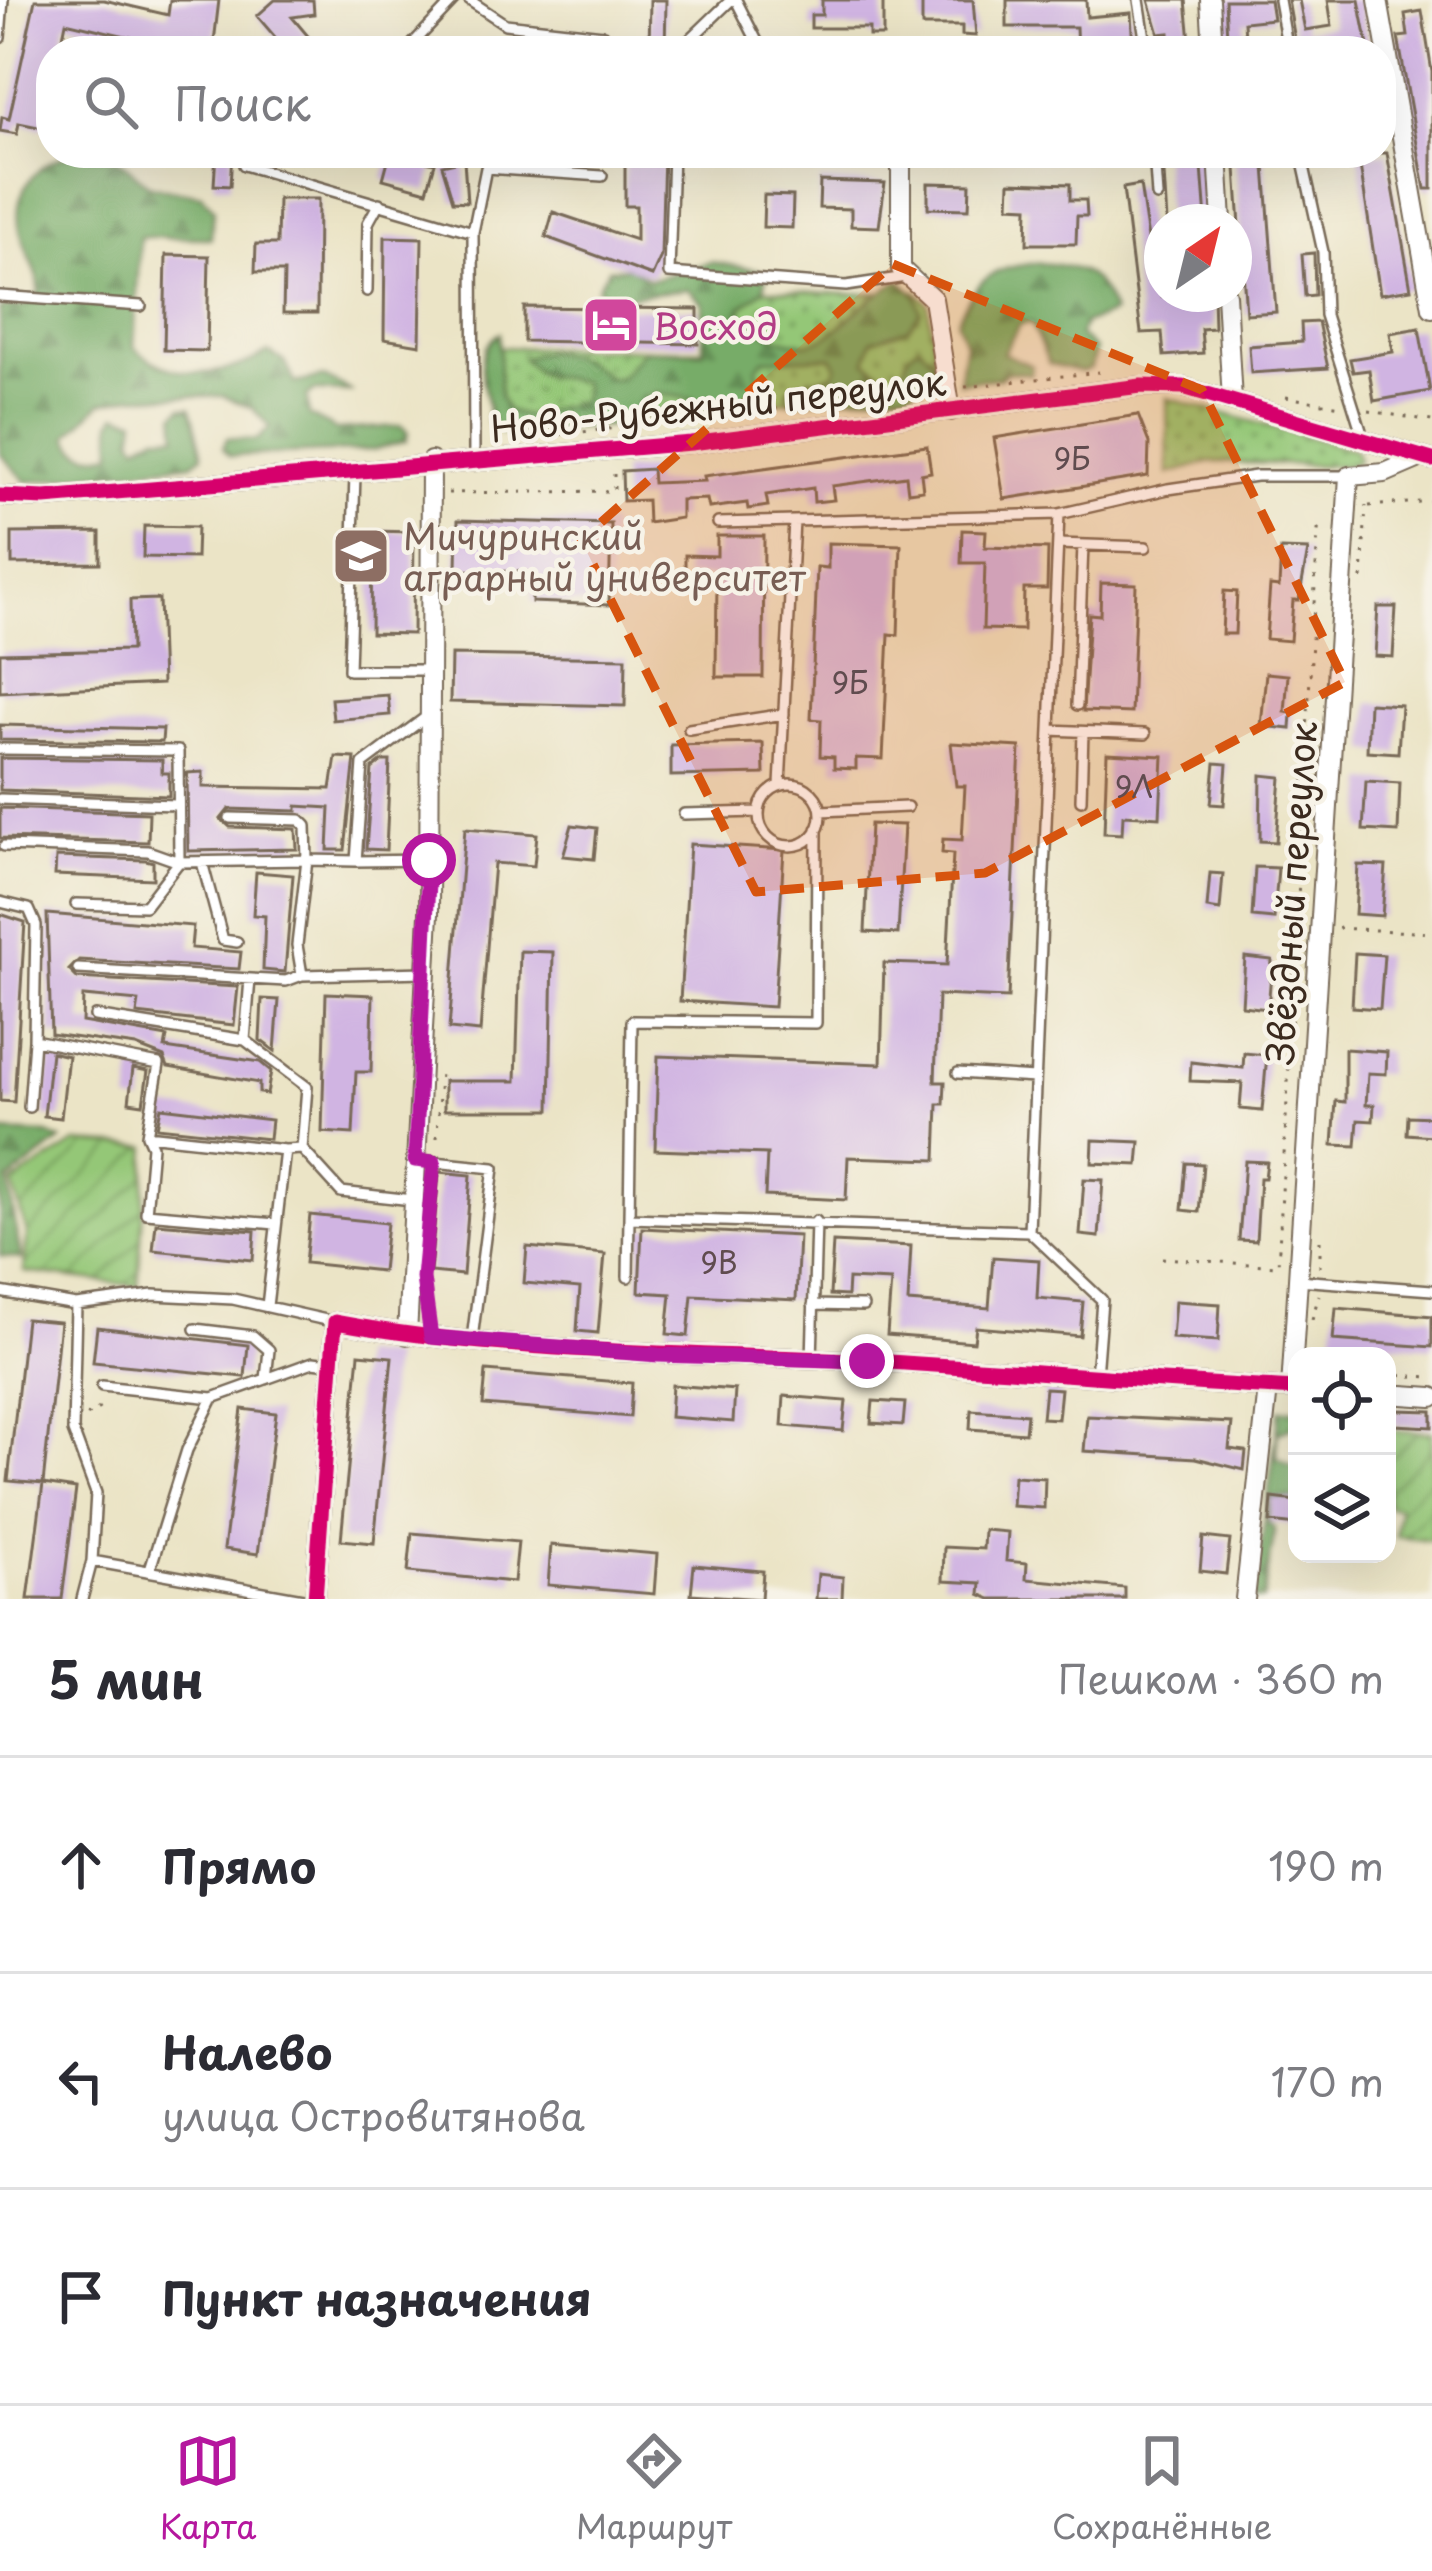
<!DOCTYPE html>
<html lang="ru">
<head>
<meta charset="utf-8">
<style>
	:root { --surface:#fff; --page:#f7f7f7; --text:#2b2b33; --muted:#7c7c81; --line:#e1e1e2; --accent:#b5179e }
	body { margin:0; font-family:"Playpen Sans",sans-serif; background:var(--page); color:var(--text) }
	.controls { position:absolute; right:36px; bottom:36px; display:grid; overflow:hidden; border-radius:24px; box-shadow:0 12px 48px #0002 }
	.controls button { width:108px; height:108px; display:grid; place-items:center; padding:0; border:0; border-bottom:3px solid var(--line); background:var(--surface); color:var(--text); font:60px sans-serif }
	.compass { position:absolute; left:1144px; top:204px; width:108px; height:108px; border-radius:50%; background:var(--surface); box-shadow:0 12px 48px #0002; rotate:35deg }
	.stop { position:absolute; width:36px; height:36px; margin:-27px; border:9px solid #b5179e; border-radius:50%; background:#fff }
	.stop.end { background:#b5179e; border-color:#fff; box-shadow:0 3px 12px #0008 }
	.list { margin:0; padding:0; list-style:none }
	h2 { display:flex; justify-content:space-between; align-items:center; height:156px; margin:0; padding:0 48px; font-size:51px }
	h2 small { font-size:39px; font-weight:400; color:var(--muted) }
	.list li { display:grid; grid-template-columns:78px 1fr auto; gap:36px; align-items:center; box-sizing:border-box; height:216px; padding:0 48px; border-top:3px solid var(--line) }
	.list b { display:block; font-size:45px; white-space:nowrap }
	.list p { margin:0; font-size:39px; white-space:nowrap; color:var(--muted) }
	.list em { font-size:39px; font-style:normal; color:var(--muted) }
	.icon { flex:none; width:66px; height:66px; fill:none; stroke:currentColor; stroke-width:2; stroke-linecap:round; stroke-linejoin:round }
	.map { position:relative; flex:none; width:1432px; height:1599px; overflow:hidden }
	.search { position:absolute; background:var(--surface); box-shadow:0 12px 48px #0002; left:36px; right:36px; top:36px; height:132px; display:flex; align-items:center; gap:30px; box-sizing:border-box; padding:0 42px; border-radius:48px; color:var(--muted); font-size:45px }
	.sheet { height:804px; background:var(--surface) }
	nav { display:flex; justify-content:space-around; align-items:center; box-sizing:border-box; height:168px; border-top:3px solid var(--line); background:var(--surface); font-size:33px; color:var(--muted) }
	nav a { display:grid; justify-items:center; gap:6px }
	nav .on { color:var(--accent) }
	.map>svg:first-child { display:block }
</style>
</head>
<body>
<div class="map">
<svg width="1432" height="1599" viewBox="0 0 1432 1599">
	<defs>
		<pattern id="grass-dots" width="8" height="8" patternUnits="userSpaceOnUse" patternTransform="scale(3)"><rect width="8" height="8" fill="#94c777"/><path d="M2 2h.1M6 6h.1" fill="none" stroke="#7aa261" stroke-width="1.8" stroke-linecap="round"/></pattern>
		<pattern id="forest-firs" width="22" height="20" patternUnits="userSpaceOnUse" patternTransform="scale(3)"><rect width="22" height="20" fill="#77ac68"/><path d="M5 1l3.5 6h-7zM16 11l3.5 6h-7z" fill="#638c55"/></pattern>
		<pattern id="garden-furrows" width="10" height="10" patternUnits="userSpaceOnUse" patternTransform="scale(3)"><rect width="10" height="10" fill="#94c777"/><path d="M-1 1l2-2M0 10L10 0M9 11l2-2" fill="none" stroke="#7aa261"/></pattern>
	</defs>
	<rect width="100%" height="100%" fill="#f7f3e8"/>
	<filter id="ink" filterUnits="userSpaceOnUse"><feTurbulence type="fractalNoise" baseFrequency=".00833" numOctaves="2"/><feDisplacementMap in="SourceGraphic" scale="24" xChannelSelector="R" yChannelSelector="G"/><feConvolveMatrix kernelMatrix="1 2 1 2 8 2 1 2 1" color-interpolation-filters="sRGB"/></filter>
	<filter id="wash" filterUnits="userSpaceOnUse"><feTurbulence type="fractalNoise" baseFrequency=".004" numOctaves="4" result="noise"/><feDisplacementMap in="SourceGraphic" scale="48" xChannelSelector="R" yChannelSelector="G"/><feGaussianBlur stdDeviation="2.7" result="paint"/><feColorMatrix in="noise" values="0 0 0 0 0 0 0 0 0 0 0 0 0 0 0 0 0 1.4 0 .05"/><feComposite in="paint" operator="in"/></filter>
	<g filter="url(#wash)">
		<rect width="100%" height="100%" fill="#ebe4c6"/>
		<path fill="url(#grass-dots)" stroke="#68784a" stroke-width="3" d="M707,286L848,294L916,291L928,304L938,382L708,410L670,406L640,419L502,433L488,422L486,347L707,350Z
			M1167,398L1355,450L1358,461L1347,466L1211,462L1168,474Z"/>
		<path fill="url(#forest-firs)" stroke="#596b43" stroke-width="3" d="M75,154L118,159L150,186L202,195L214,209L211,238L140,237L134,347C172,383 227,378 268,352L285,362L295,383L324,377L353,392L314,391L307,397L309,415L336,430L401,426L408,432L406,441L374,450L230,456L223,448L227,438L257,440L270,427L252,408L223,396H134L101,403L68,436C77,455 94,458 113,453L112,422L117,414L136,419L133,438L138,445L156,435H177L175,414L182,407L191,408L203,455L192,463L27,482L0,454V308L26,306L39,292C40,272 27,255 22,237C8,195 36,159 75,154Z
			M711,262L760,270L766,279L764,289L742,307V317C830,378 829,319 900,280L916,295L921,312L907,329L872,340L866,361L891,378L902,375L908,354L919,345L933,360L932,369L911,391L800,401H789L787,391L793,384L833,375L837,366L832,357L764,359L757,367L762,398L745,409L657,393L645,398L629,424L521,432L492,425C487,395 469,356 499,333L500,397L507,411L527,416L580,402L585,392L582,382L539,374L523,359C552,342 587,360 610,379L620,378L644,349L703,352V303L688,289L611,298L597,288L609,269L630,267L650,280Z
			M1039,263C1081,266 1098,274 1113,313L1084,324L1079,335L1095,350L1091,368L1082,372L1049,364L1031,323L1020,324L1003,353L1032,366L1031,374L1008,372L1000,378L959,382L965,343L957,321C978,277 991,268 1039,263Z
			M0,1132L47,1134L61,1140L8,1181L21,1259L0,1256Z
			M1280,1410H1297V1425L1277,1433V1458L1296,1468L1297,1499L1270,1497L1267,1521L1275,1530L1263,1599H1254Z"/>
		<path fill="url(#garden-furrows)" stroke="#68784a" stroke-width="3" d="M76,1143L147,1147L138,1286L24,1272L27,1233L12,1183Z
			M1387,1431L1432,1432V1540L1396,1536L1399,1508L1387,1506Z"/>
		<g id="blocks">
			<path fill="#d0b4e2" d="M35,0H104L168,15L170,0H219L213,51H164V45L66,22L60,51H51V92L43,128L19,123L17,134L0,131L2,117L9,119Z
				M275,0H313L314,14L292,17L313,42L302,51H287L257,16Z
				M650,0H666L665,51H649Z
				M822,0H883V36H869V28H811V15H822Z
				M922,0H973L976,36L962,35V26H922Z
				M1007,0H1086L1087,17L1131,13L1133,51H1077L1076,27H1007Z
				M1149,0H1186L1191,51H1170L1169,33L1159,34Z
				M1225,0H1270L1273,19L1244,22L1245,37L1227,38Z
				M1288,0H1299L1305,30L1332,26L1328,0H1359L1369,51H1340L1338,40L1297,51Z
				M1422,11L1432,72V189H1425L1398,37L1408,36L1405,14Z
				M216,153H232L230,186L214,185Z
				M390,153L435,163L427,191L383,179Z
				M648,153H664L661,256L652,276L546,237L553,212L636,240V206H625V163L648,164Z
				M1235,153H1264L1276,312L1246,314Z
				M1358,153H1387L1411,289L1380,294Z
				M1201,154L1206,220L1167,222L1163,157Z
				M464,160L467,202L453,201L442,165Z
				M820,181L885,183L879,227L851,226V209L819,208Z
				M1010,182L1070,184V200H1086L1087,216H1077L1076,244H1027L1028,207L1009,206Z
				M928,183L970,184L969,209L928,208Z
				M1140,185L1150,252L1162,251V297L1213,294L1214,328L1201,329L1203,353L1164,356L1162,332L1141,333L1123,188Z
				M764,195L793,196L792,228L763,227Z
				M278,199H318L317,313H283L284,272H255L256,244H277Z
				M385,237L422,238L420,345L384,339Z
				M1314,253L1315,295L1305,296L1302,254Z
				M166,255L209,256L207,351L164,350Z
				M524,307L698,309V344L524,341Z
				M1318,322L1328,368L1251,373L1249,346L1302,342L1301,323Z
				M1419,328L1430,391L1374,401L1369,370L1353,372L1350,359L1393,352L1390,333Z
				M1138,415L1149,443L1148,476L1004,499L994,438Z
				M927,446L931,472L921,474L923,490L908,492L906,476L832,486L834,500L814,502L813,488L766,495L768,506L748,509L747,503L709,508L707,499L681,500V518L648,523L647,500L623,501L622,471L652,469L653,483L705,481L704,476Z
				M458,520L611,524L609,605L532,602V572L457,570Z
				M144,526L197,527L196,558L143,557Z
				M962,530L986,531L985,547L1048,549L1047,589H1024L1023,630L983,629L985,563H961Z
				M372,531L414,532L413,634L371,633Z
				M100,532V563L12,564V533Z
				M717,536H764L763,677H716L717,577H685V555L717,556Z
				M828,543L901,545L898,635L889,634L883,759L856,758V769L834,768V757L820,756L821,720L811,719L817,567L828,568Z
				M1281,549L1308,550L1299,600H1293L1290,641L1266,639L1270,586L1279,587Z
				M1101,583L1136,584L1131,713L1083,711L1089,614L1100,615Z
				M1224,591L1237,592L1235,634H1222Z
				M159,599L162,684L0,692V653L131,650L130,600Z
				M1378,607H1396L1393,657L1375,656Z
				M451,655L626,658L625,706L450,702Z
				M1266,673L1288,675L1285,712L1292,713L1291,729L1261,726Z
				M388,695L390,715L333,720L331,699Z
				M1369,703L1401,705L1398,753L1367,751Z
				M0,725L163,729L162,742L0,740Z
				M763,743L764,774L671,776V745Z
				M951,743L1020,747L1008,998L938,995L935,1082H945L944,1104H938L936,1160L848,1157L846,1200L765,1196L767,1154L655,1150L658,1056L881,1064L884,963L947,965L953,854L942,853L943,839L962,840L965,786H956Z
				M1107,753L1163,756L1160,817L1123,815L1122,834L1104,833Z
				M336,757L355,758L345,850H328L330,808L297,806V811L229,809L221,819L230,827L296,829L297,849L188,851L187,773L203,772V787L331,789Z
				M0,758L162,760V773H169V796L0,790Z
				M382,761H390L386,850L366,849L372,769Z
				M1215,763L1227,764L1224,805L1211,804Z
				M1261,775L1281,777L1276,842L1260,841Z
				M1366,781L1400,783L1398,832L1363,830Z
				M0,808L149,813L148,842L0,838Z
				M870,824L904,825L898,934L865,932Z
				M572,825L597,828L594,859L563,856Z
				M465,828L537,834L534,866L494,863L480,1032L449,1029Z
				M690,844L784,850L774,1007L680,1001Z
				M56,857L146,860L153,862V879L55,875Z
				M1358,865L1386,866L1382,916L1355,914Z
				M1255,867L1278,868L1274,919L1252,917Z
				M256,872L293,875L285,972L263,970L265,916L253,915Z
				M1210,873L1223,874L1220,910L1207,908Z
				M0,914L25,922L14,1102L0,1101Z
				M47,914L193,926L191,948L241,952L239,969L79,960L69,970L77,978L238,987L234,1025L137,1014L139,1001L83,996L82,1022L167,1037L165,1048L260,1062L271,1071L267,1094L259,1093V1083L168,1067L164,1057L136,1046L51,1034Z
				M520,951L553,952L550,1110H444V1081H516Z
				M1355,953L1384,955L1380,1009L1352,1007Z
				M1245,957L1272,960L1268,1009L1242,1006Z
				M326,993L373,995L371,1072H356L353,1134L322,1132Z
				M262,999L279,1000L275,1051L260,1040Z
				M1345,1049L1387,1052L1386,1074L1368,1073L1366,1105H1374L1373,1121L1358,1120L1356,1146L1333,1145L1336,1101L1345,1102Z
				M51,1052L68,1056L61,1118L44,1116Z
				M1244,1053L1267,1055L1262,1111L1240,1109L1242,1083L1190,1081L1191,1062L1243,1068Z
				M133,1068L148,1071L143,1104L129,1102Z
				M161,1107L271,1120L269,1139L157,1127Z
				M1408,1116L1432,1117V1136L1407,1134Z
				M1093,1140L1140,1142L1138,1165L1092,1163Z
				M1245,1161L1267,1162L1265,1178H1260L1256,1241L1239,1240Z
				M1186,1163L1203,1164L1199,1212L1182,1210Z
				M439,1172L471,1175L463,1275L430,1272Z
				M1084,1179L1103,1180L1099,1237L1080,1235Z
				M310,1215L387,1223L382,1271L305,1263Z
				M156,1223L255,1231L253,1260L153,1250Z
				M642,1228L799,1236L796,1300L692,1295L688,1336L667,1334L671,1294L639,1292Z
				M833,1242L911,1246L908,1302L989,1308L993,1257L1039,1260L1037,1298L1083,1302L1080,1336L976,1327L974,1342L887,1335L891,1281L848,1279L847,1296L830,1295Z
				M527,1247L605,1254L598,1333L577,1331L580,1288L524,1283Z
				M1175,1301L1220,1304L1218,1341L1172,1338Z
				M1336,1308L1432,1316V1347L1333,1340Z
				M26,1319L60,1322L43,1484L8,1481Z
				M97,1327L248,1345L245,1377L93,1362Z
				M359,1354L392,1357L374,1543L341,1540Z
				M486,1371L632,1383L630,1417L483,1405Z
				M672,1385L735,1390L733,1422L670,1417Z
				M1045,1388L1061,1389L1058,1419L1042,1418Z
				M784,1396L846,1401L843,1431L782,1426Z
				M873,1401L905,1403L903,1425L871,1423Z
				M242,1409L276,1413L258,1554L224,1549Z
				M971,1410L1027,1414L1025,1433L970,1429Z
				M1396,1410L1432,1411V1427L1395,1425Z
				M1087,1416L1232,1423L1229,1449L1246,1451L1244,1470L1196,1458L1084,1451Z
				M1014,1476L1045,1478L1044,1508L1012,1506Z
				M43,1484L76,1489L62,1599H28Z
				M1272,1498L1297,1501V1525L1270,1522Z
				M984,1530L1008,1532L1006,1561L1027,1563L1026,1579L1125,1588V1599H991L980,1594L981,1583L943,1581L944,1547L983,1549Z
				M412,1533L518,1542L514,1582L408,1572Z
				M1203,1537L1230,1540L1226,1574L1200,1571Z
				M551,1545L657,1554L654,1594L548,1585Z
				M694,1565L763,1571L761,1599L691,1594Z
				M818,1574L843,1577L842,1599H816Z"/>
		</g>
	</g>
	<g filter="url(#ink)">
		<use href="#blocks" fill-opacity="0" stroke="#796b59" stroke-width="3"/>
		<g fill="none" stroke-linecap="round" stroke-linejoin="round">
			<g stroke="#796b59" stroke-width="14">
				<path id="service" d="M469,0L505,24L603,35
					M736,0L762,51
					M1139,0L1147,51
					M1279,0L1288,51
					M0,38L3,0
					M406,51L454,0
					M678,51L731,0
					M673,153L669,273L846,286L906,277
					M1154,153L1157,196
					M1301,153L1323,252L1325,315L1364,440
					M244,165L473,232L474,458
					M473,232L486,168L602,176
					M367,291L368,223L379,203
					M0,296L141,306
					M355,474L349,670H430
					M718,523L794,521
					M1058,544L1146,547
					M1077,705L1083,545
					M689,729L784,714
					M1050,730L1145,734
					M0,749L178,751L179,862L307,860L297,945L302,975
					M759 815a31 31 0 1 1 62 0a31 31 0 1 1-62 0Z
					M780,785L794,521L1059,514L1168,489L1256,476H1349
					M0,799L175,805
					M1081,800L1083,732
					M821,811L907,807
					M684,814L759,812
					M230,818L300,820L306,826L307,860L356,861
					M4,846L148,851L179,862L145,906L76,904
					M428,860L356,861L363,764L430,714
					M202,862L223,940L237,942
					M0,902L29,909L36,925L34,1040L159,1064L147,1135L152,1146L146,1213L276,1224
					M78,969L286,981L302,975L426,972
					M95,1016L245,1040L250,979
					M245,1040L307,1087L302,1149L341,1192L412,1200
					M958,1073L1035,1078
					M29,1107L34,1040
					M147,1135L285,1150
					M414,1160L494,1168L472,1339
					M629,1218L632,1021L816,1023L817,829
					M1029,1231L1059,514
					M628,1277L629,1218L1029,1231L1102,1300L1096,1376
					M1298,1280L1432,1290
					M0,1292L76,1305L153,1295L233,1299L335,1322
					M76,1305L73,1431L96,1493L92,1561L303,1599
					M813,1305L863,1306
					M267,1306L285,1150L302,1149
					M195,1329L253,1336L269,1350L266,1379
					M812,1360L816,1221
					M102,1386L213,1398L187,1450L150,1569
					M213,1398L313,1362L329,1364
					M82,1599L92,1561"/>
			</g>
			<g stroke="#796b59" stroke-width="22">
				<path id="minor" d="M1210,0L1213,51
					M1378,0L1432,308
					M901,153V269L933,299L951,411
					M1066,153L1100,154
					M1218,153L1222,222
					M1226,294L1232,401
					M0,496L45,498L691,443L1141,386L1183,387L1432,460
					M407,1335L429,914L431,461
					M1291,1389L1349,476L1385,473L1422,457
					M1387,1394L1432,1397
					M315,1599L335,1322C511,1355 691,1352 870,1361C1012,1369 1155,1382 1297,1389
					M1245,1599L1268,1388"/>
			</g>
			<path stroke="#796b59" stroke-width="3" stroke-dasharray="3 9" stroke-linecap="butt" d="M965,387L1099,372
				M1286,397L1341,406
				M1369,411L1432,421
				M548,436L932,391
				M448,493L614,491V468
				M1369,506L1432,501
				M1362,579L1366,506
				M1338,928L1432,933
				M437,1138L440,1070
				M1162,1258L1278,1266L1318,530L1326,531
				M1320,1267V1235
				M1312,1319L1319,1295
				M1387,1375L1432,1377
				M87,1416L107,1403"/>
			<use href="#service" stroke="#fff" stroke-width="9"/>
			<use href="#minor" stroke="#fff" stroke-width="18"/>
			<g stroke="#f7f3e8" stroke-width="22">
				<path id="cycleway" d="M0,496L45,498L691,443L1141,386L1183,387L1432,460
					M315,1599L335,1322C511,1355 691,1352 870,1361C1012,1369 1155,1382 1297,1389"/>
			</g>
			<use href="#cycleway" stroke="#d6006c" stroke-width="15"/>
		</g>
	</g>
	<g fill="none" stroke-linecap="round" stroke-linejoin="round" filter="url(#ink)">
		<path stroke="#b5179e" stroke-width="15" d="M429,860L415,1160L434,1162L423,1278L431,1337L658,1355L867,1361"/>
	</g>
	<path fill="#d7540e" fill-opacity="0.2" stroke="#d7540e" stroke-width="9" stroke-dasharray="24 15" stroke-linejoin="round" d="M893,264L1202,390L1345,682L985,873L756,892L581,540Z"/>
	<defs>
		<g id="hotel-square" transform="scale(3)"><rect x="-9" y="-9" width="18" height="18" rx="4" fill="#d1479c" stroke="#f7f3e8"/><path d="M-6-4.5h1.5V1H6V5H4.5V3h-9V5H-6ZM-4 0a1.8 1.8 0 1 1 3.6 0ZM.5 0V-2.5h3Q6-2.5 6 0Z" fill="#fff"/></g>
		<g id="university-square" transform="scale(3)"><rect x="-9" y="-9" width="18" height="18" rx="4" fill="#8d6e63" stroke="#f7f3e8"/><path d="M0-5L7-2L0 1L-7-2ZM-4 1L0 2.5L4 1V4Q0 6-4 4Z" fill="#fff"/></g>
	</defs>
	<g fill-rule="evenodd">
		<use href="#hotel-square" x="611" y="325"/>
		<use href="#university-square" x="361" y="556"/>
	</g>
	<g text-anchor="middle" dominant-baseline="central" stroke-width="9" stroke-linejoin="round" paint-order="stroke">
		<g font-size="30" fill="#604c4f">
			<text x="1072" y="457">9Б</text>
			<text x="850" y="681">9Б</text>
			<text x="1134" y="785">9Л</text>
			<text x="719" y="1261">9В</text>
		</g>
		<g font-size="36" fill="#b23c85" stroke="#f7f3e8" text-anchor="start">
			<text x="653" y="325">Восход</text>
		</g>
		<g font-size="36" fill="#3b2a1e" stroke="#f7f3e8">
			<text transform="translate(718 404) rotate(-6)">Ново-Рубежный переулок</text>
			<text transform="translate(1290 893) rotate(-86)">Звёздный переулок</text>
		</g>
		<g font-size="36" fill="#785e54" stroke="#f7f3e8" text-anchor="start">
			<text x="403" y="535">Мичуринский<tspan x="403" dy="41">аграрный университет</tspan></text>
		</g>
	</g>
</svg>
<div class="controls">
<button><svg class="icon" aria-label="locate" viewBox="0 0 24 24"><circle cx="12" cy="12" r="6"/><path d="M12 2v4M12 18v4M2 12h4M18 12h4"/></svg></button>
<button><svg class="icon" aria-label="layers" viewBox="0 0 24 24"><path d="M12 4l9 5-9 5-9-5zM3 14l9 5 9-5"/></svg></button>
</div>
<svg class="compass" viewBox="-18 -18 36 36"><path d="M0-13l5 13h-10z" fill="#e53935"/><path d="M0 13l5-13h-10z" fill="#7c7c81"/></svg>
<div class="stop" style="left:429px;top:860px"></div>
<div class="stop end" style="left:867px;top:1361px"></div>
<div class="search"><svg class="icon" aria-label="search" viewBox="0 0 24 24"><circle cx="10" cy="10" r="6"/><path d="M15 15l6 6"/></svg>Поиск</div>
</div>
<section class="sheet">
<h2>5 мин<small>Пешком · 360 m</small></h2>
<ul class="list">
<li><svg class="icon" aria-label="ahead" viewBox="0 0 24 24"><path d="M12 20V5M6 11l6-6 6 6"/></svg><div><b>Прямо</b></div><em>190 m</em></li>
<li><svg class="icon" aria-label="left" viewBox="0 0 24 24"><path d="M17 20v-9H6M10 6l-5 5 5 5"/></svg><div><b>Налево</b><p>улица Островитянова</p></div><em>170 m</em></li>
<li><svg class="icon" aria-label="arrive" viewBox="0 0 24 24"><path d="M6 21V4h12l-3 4 3 4H6"/></svg><div><b>Пункт назначения</b></div></li>
</ul>
</section>
<nav>
<a class="on"><svg class="icon" aria-label="map" viewBox="0 0 24 24"><path d="M3 6l6-2 6 2 6-2v14l-6 2-6-2-6 2zM9 4v14M15 6v14"/></svg>Карта</a>
<a><svg class="icon" aria-label="directions" viewBox="0 0 24 24"><path d="M12 3l9 9-9 9-9-9zM9 14v-3h6M13 9l2 2-2 2"/></svg>Маршрут</a>
<a><svg class="icon" aria-label="saved" viewBox="0 0 24 24"><path d="M7 4h10v16l-5-4-5 4z"/></svg>Сохранённые</a>
</nav>
</body>
</html>
